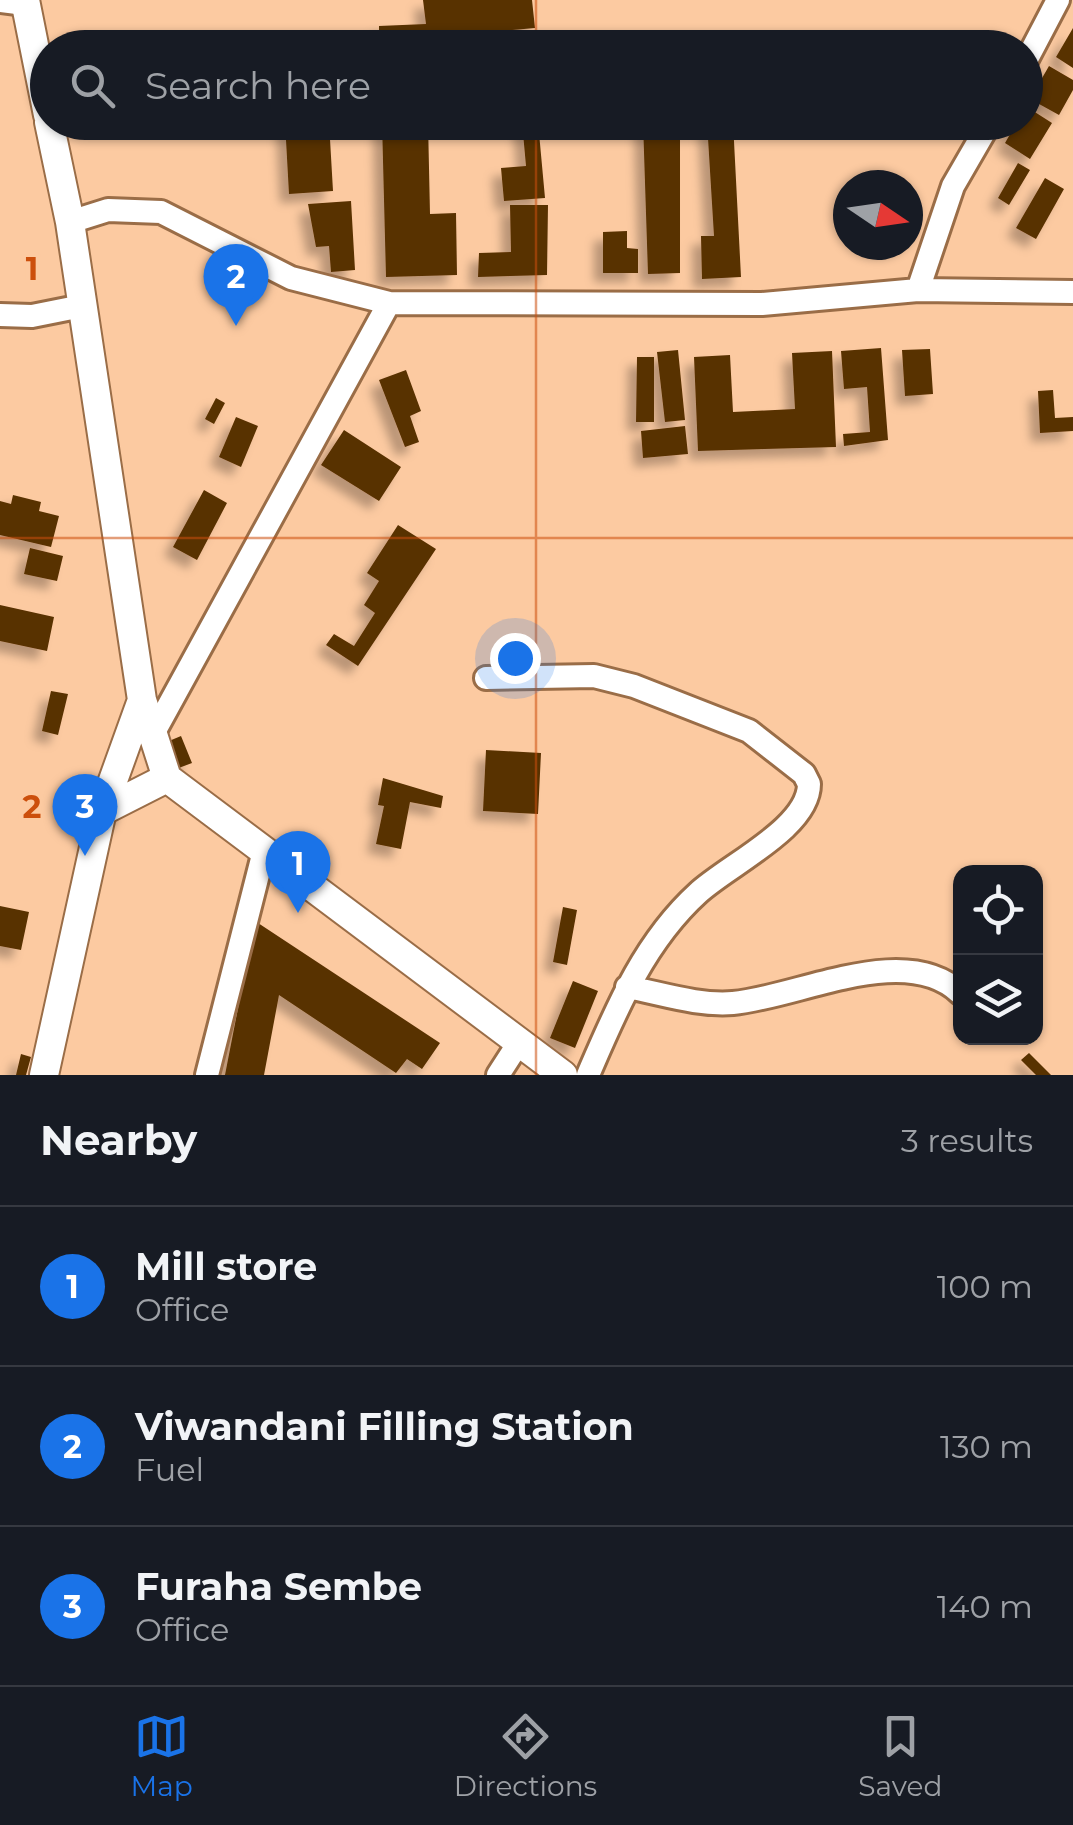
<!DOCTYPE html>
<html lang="en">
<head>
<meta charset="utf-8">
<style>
	:root { --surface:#171b24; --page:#242831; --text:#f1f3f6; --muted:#9ea1a6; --line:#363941; --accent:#1a73e8 }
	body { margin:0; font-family:Montserrat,sans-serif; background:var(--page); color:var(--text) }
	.controls { position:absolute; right:30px; bottom:30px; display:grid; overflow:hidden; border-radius:20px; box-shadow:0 2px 8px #0004 }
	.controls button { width:90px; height:90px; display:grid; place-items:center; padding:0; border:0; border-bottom:2px solid var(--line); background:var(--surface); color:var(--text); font:50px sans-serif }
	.compass { position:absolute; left:833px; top:170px; width:90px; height:90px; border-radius:50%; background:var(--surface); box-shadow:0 2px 8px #0004; rotate:103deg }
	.you { position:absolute; left:515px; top:658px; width:35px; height:35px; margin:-25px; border:8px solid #fff; border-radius:50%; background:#1a73e8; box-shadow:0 0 0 15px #1a73e833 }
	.badge { display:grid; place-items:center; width:65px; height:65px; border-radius:50%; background:var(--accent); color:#fff; font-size:32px; font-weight:700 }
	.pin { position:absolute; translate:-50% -82px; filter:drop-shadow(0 2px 5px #0008) }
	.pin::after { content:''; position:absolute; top:52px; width:35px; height:30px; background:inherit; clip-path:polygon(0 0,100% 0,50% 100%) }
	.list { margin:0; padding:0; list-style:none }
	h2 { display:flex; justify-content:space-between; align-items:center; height:130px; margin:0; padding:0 40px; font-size:42px }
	h2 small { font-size:32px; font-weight:400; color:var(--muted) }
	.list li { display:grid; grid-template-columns:65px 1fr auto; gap:30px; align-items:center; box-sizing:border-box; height:160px; padding:0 40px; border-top:2px solid var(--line) }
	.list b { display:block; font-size:38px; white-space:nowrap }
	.list p { margin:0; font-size:32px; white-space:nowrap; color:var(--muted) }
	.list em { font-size:32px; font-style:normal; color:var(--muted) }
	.icon { flex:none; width:55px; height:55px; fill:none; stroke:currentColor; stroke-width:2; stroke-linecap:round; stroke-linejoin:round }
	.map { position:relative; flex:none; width:1073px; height:1075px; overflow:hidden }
	.search { position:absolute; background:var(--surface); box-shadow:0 2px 8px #0004; left:30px; right:30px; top:30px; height:110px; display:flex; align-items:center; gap:25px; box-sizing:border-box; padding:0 35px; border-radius:55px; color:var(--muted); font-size:38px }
	.sheet { height:610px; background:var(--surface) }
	nav { display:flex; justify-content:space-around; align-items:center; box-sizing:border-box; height:140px; border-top:2px solid var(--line); background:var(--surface); font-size:28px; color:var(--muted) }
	nav a { display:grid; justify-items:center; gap:5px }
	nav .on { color:var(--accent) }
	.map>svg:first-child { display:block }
</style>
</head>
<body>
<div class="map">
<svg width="1073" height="1075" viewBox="0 0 1073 1075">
	<defs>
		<filter id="shadow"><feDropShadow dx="-9" dy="9" stdDeviation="5" flood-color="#0004"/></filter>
	</defs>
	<rect width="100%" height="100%" fill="#fccaa1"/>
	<path fill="#593106" filter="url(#shadow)" d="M423,0H532L535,28L426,38V48H379V26L426,24Z
		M1073,28V68L1056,57Z
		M754,33V39L784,38V48H744L743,34Z
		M1049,66L1073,80V90L1059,115L1030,99Z
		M1027,107L1052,123L1030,159L1005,143L1017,122H1026Z
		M285,122H329L333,191L289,194Z
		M382,122H428L430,214L456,213L457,275L386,277Z
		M522,122H538L545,198L504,201L501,168L526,166Z
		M643,122H680V273L648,274Z
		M707,122H733L741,277L702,279L701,236H714Z
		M1018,163L1030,170L1009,205L998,198Z
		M1045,178L1064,189L1036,239L1016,228Z
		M351,201L355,270L331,272L329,246L316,247L308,204Z
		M510,205H548L547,275L478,277L479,253L511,252Z
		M627,231V248L638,249V273H603V232Z
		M881,348L888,440L844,446L843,434L870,432L867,387L844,389L841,351Z
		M930,349L933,394L905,396L902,350Z
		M678,350L685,420L665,422L657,352Z
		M832,351L836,447L698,451L694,357L730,355L733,412L795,409L792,353Z
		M637,357H654V422H636Z
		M406,370L421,411L410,416L419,442L405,447L379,380Z
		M1053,390L1055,418L1073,417V431L1040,433L1038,391Z
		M216,398L225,403L214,424L205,419Z
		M236,417L258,426L241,467L219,457Z
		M685,426L688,454L643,458L641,431Z
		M344,430L401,467L379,501L321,465Z
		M204,490L227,503L197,560L173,547Z
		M13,495L41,502L39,511L59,516L51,547L0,535V501L11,504Z
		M398,525L436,549L358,666L326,645L334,634L354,646L375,613L364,605L379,581L367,573Z
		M30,548L63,556L57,581L24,574Z
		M0,605L54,617L47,651L0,641Z
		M51,691L68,694L58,735L42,731Z
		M181,736L192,763L168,772L157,746Z
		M486,750L541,753L538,814L483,811Z
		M383,778L443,796L441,808L410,802L401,849L376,844L384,806L378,805Z
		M0,906L29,912L21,950L0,946Z
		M563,907L577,910L567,965L553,962Z
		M255,921L440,1043L422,1069L407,1059L396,1073L279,995L264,1075H225Z
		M573,981L598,991L575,1048L550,1038Z
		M1029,1053L1051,1075H1036L1021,1060Z
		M21,1054L31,1057L26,1075H16Z"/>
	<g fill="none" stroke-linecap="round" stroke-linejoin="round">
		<g stroke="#9a6d47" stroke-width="28">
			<path id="minor" d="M0,1L25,4
				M1026,61L1058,0
				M70,222L108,210L161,212L291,278L389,303L762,304L918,290L1073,292
				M918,290L953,186L990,122
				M0,315L32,316L82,306
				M486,678L594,676L634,686L749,731L804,774L809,784C809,828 728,865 698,893C644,942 616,1010 588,1075
				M152,736L389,303
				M627,987C660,993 698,1006 733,1003C799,997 905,941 960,993
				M207,1075L264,851
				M498,1075L518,1044"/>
		</g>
		<g stroke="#9a6d47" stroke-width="32">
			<path id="tertiary" d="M25,0L48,115
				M49,122L70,222L142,700L167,778L563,1075
				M102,811L167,778
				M44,1075L102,811L142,700"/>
		</g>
		<use href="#minor" stroke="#fff" stroke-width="22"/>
		<use href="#tertiary" stroke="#fff" stroke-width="28"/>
	</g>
	<path fill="none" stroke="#cc4f0c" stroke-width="2.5" stroke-opacity="0.55" d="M536,0V48M536,122V1075M0,538H1073"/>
	<g font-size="32" text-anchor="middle" font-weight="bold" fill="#cc4f0c" stroke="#fccaa1" stroke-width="10" stroke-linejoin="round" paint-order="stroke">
		<text x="32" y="280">1</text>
		<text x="32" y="818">2</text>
	</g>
</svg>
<div class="controls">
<button><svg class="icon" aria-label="locate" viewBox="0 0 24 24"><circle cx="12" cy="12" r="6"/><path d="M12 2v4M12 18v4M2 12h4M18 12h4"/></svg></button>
<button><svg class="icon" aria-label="layers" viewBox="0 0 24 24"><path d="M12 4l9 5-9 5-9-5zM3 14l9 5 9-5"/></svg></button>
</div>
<svg class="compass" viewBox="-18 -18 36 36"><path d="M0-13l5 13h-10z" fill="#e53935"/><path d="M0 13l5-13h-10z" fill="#9ea1a6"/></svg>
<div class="you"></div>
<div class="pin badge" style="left:298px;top:913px">1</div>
<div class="pin badge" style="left:236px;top:326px">2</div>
<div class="pin badge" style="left:85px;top:856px">3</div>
<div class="search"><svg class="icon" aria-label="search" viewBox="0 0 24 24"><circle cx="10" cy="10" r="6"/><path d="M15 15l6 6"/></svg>Search here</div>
</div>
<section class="sheet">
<h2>Nearby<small>3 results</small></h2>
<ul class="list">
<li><span class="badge">1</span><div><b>Mill store</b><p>Office</p></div><em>100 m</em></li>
<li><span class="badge">2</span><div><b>Viwandani Filling Station</b><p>Fuel</p></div><em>130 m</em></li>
<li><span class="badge">3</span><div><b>Furaha Sembe</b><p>Office</p></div><em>140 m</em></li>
</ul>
</section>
<nav>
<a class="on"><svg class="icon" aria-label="map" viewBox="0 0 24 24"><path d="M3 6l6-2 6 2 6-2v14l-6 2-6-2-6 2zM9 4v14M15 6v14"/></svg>Map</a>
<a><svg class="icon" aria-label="directions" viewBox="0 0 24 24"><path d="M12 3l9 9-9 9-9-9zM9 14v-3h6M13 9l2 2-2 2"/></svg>Directions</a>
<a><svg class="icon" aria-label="saved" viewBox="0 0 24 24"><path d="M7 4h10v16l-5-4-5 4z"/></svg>Saved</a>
</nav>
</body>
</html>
